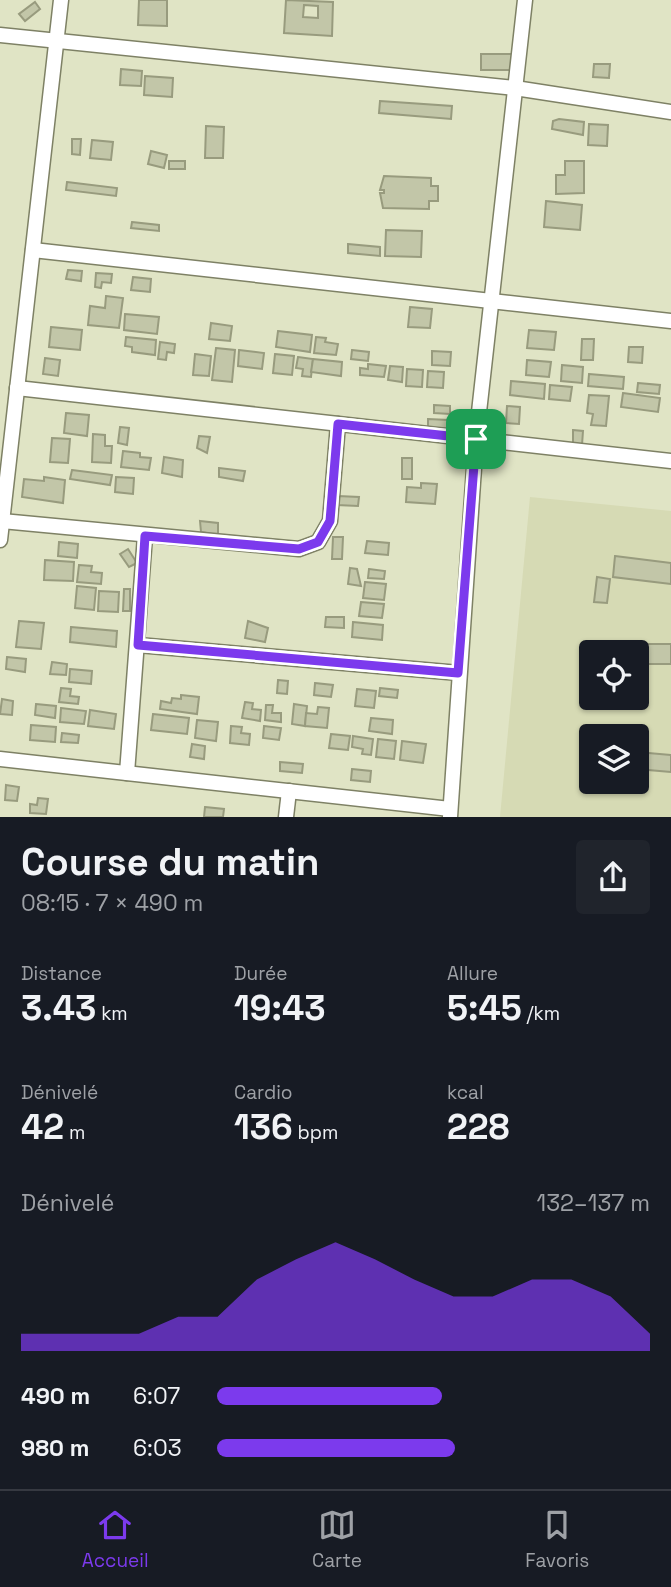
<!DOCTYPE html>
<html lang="fr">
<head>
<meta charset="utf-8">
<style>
	body { margin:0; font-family:"Space Grotesk",sans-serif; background:#20242c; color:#f1f3f6; height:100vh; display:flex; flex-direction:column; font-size:26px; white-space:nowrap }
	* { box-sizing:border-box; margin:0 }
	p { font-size:23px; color:#9ea1a6 }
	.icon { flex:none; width:38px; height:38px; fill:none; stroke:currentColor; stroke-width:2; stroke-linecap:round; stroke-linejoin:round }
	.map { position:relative; height:817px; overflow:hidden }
	.sheet { display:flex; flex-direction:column; background:#171b24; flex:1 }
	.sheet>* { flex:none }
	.controls { position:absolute; left:579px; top:640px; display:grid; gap:14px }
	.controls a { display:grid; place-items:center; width:70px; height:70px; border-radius:7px; background:#171b24; box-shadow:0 2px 5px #0004; font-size:35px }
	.pin { position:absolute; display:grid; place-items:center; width:60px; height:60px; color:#fff; margin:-30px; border-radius:14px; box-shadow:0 4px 10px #0006 }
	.round { display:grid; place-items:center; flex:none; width:74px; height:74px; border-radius:7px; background:#20242c }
	.head { display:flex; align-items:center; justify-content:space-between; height:119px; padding:0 21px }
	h1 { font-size:38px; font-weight:700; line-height:52px }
	.stats { display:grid; grid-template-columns:repeat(3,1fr); gap:10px; height:119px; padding:7px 21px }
	.stats div { display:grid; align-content:center }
	.stats b { font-size:35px; font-weight:700 }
	.stats small { font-size:19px; font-weight:400 }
	.stats p { font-size:19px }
	.chart { height:196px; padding:14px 21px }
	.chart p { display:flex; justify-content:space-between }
	.chart svg { width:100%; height:126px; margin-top:7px; fill:#7c3aed; opacity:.7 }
	ul { padding:0 21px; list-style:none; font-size:23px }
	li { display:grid; grid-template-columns:112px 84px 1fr; align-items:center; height:52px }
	li i { height:18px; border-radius:9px; background:#7c3aed }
	.tabs { display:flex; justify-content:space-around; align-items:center; height:98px; border-top:2px solid #363941; background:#171b24; font-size:19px; color:#9ea1a6 }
	.tabs a { display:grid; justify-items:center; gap:4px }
	.tabs .active { color:#7c3aed }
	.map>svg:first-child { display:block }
	.built { fill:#d6dab4; fill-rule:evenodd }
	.building { fill:#c2c6a8; stroke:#989b7e; stroke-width:2; fill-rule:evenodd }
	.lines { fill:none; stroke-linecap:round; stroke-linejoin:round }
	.street-casing { stroke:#7e8165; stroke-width:17 }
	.street { stroke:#fff; stroke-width:14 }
	.route-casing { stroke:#fff; stroke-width:14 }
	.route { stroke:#7c3aed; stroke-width:9 }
</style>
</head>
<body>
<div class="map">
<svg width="671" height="817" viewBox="0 0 671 817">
	<rect width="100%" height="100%" fill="#e0e4c5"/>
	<!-- built -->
	<path class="built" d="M530,497L671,511V817H500ZM592,653H637V698H592ZM592,737H637V782H592Z"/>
	<!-- building -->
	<g class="building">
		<path d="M139,0H167V26L138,25Z"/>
		<path d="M286,0L333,2L332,36L284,33ZM304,5L318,6V18L303,17Z"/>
		<path d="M35,2L40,9L25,21L19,14Z"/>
		<path d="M481,54H512L511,70H481Z"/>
		<path d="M594,64H610L609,78L593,77Z"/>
		<path d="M121,69L142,71L141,86L120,85Z"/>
		<path d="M145,76L173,78L172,97L144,95Z"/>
		<path d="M380,101L452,106L451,119L379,113Z"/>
		<path d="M559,119L584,122L583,135L552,129L553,121Z"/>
		<path d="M589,124L608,125L607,146L588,145Z"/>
		<path d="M206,126L224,127L223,158H205Z"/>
		<path d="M72,139H81L80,155L72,154Z"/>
		<path d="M92,140L113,142L111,160L90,158Z"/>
		<path d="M151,151L167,155L164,168L148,164Z"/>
		<rect x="169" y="161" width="16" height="8"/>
		<path d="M565,161H584V193L556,194V175H565Z"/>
		<path d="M384,176L431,178V186H438V201H429V209L383,208L380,193H384V190H380Z"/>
		<path d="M67,182L117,188L116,196L66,190Z"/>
		<path d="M546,201L582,205L580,230L544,227Z"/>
		<path d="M132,222L159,225V231L131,228Z"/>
		<path d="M386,230L422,231L421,257L385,256Z"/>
		<path d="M348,244L380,247V256L348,253Z"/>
		<path d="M68,270L82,271L81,281L66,279Z"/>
		<path d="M96,273L112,274L111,283L102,282L101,288L95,287Z"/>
		<path d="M133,277L151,279L150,292L131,290Z"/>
		<path d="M106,296L123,298L119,328L88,325L90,306L105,308Z"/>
		<path d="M410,307L432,309L430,328L408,327Z"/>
		<path d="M125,314L159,317L157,334L124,330Z"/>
		<path d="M211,323L232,326L230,341L209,339Z"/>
		<path d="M51,327L82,330L80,350L49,347Z"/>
		<path d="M529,330L556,332L554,350L527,348Z"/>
		<path d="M278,331L312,335L310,352L276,347Z"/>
		<path d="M126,337L156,340L155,355L132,352V347L125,346Z"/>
		<path d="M316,337L326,338L325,342L338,344L336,355L314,353Z"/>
		<path d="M582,339H594L593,360H581Z"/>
		<path d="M160,342L175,344L174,353L167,352L166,360L158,359Z"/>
		<path d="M629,347H643L642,363L628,362Z"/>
		<path d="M216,348L235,350L232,382L212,380Z"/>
		<path d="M239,350L264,353L262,369L238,366Z"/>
		<path d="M352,350L369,352L368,361L351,359Z"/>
		<path d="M432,351L451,352L450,366L432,365Z"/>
		<path d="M195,354L211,356L209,376L193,375Z"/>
		<path d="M275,354L294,356L292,375L273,373Z"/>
		<path d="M298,357L313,359L311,377L302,376L303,369L296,368Z"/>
		<path d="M45,358L60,360L58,376L43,374Z"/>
		<path d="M313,359L342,362L341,376L311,372Z"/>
		<path d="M527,360L551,362L549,377L526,375Z"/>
		<path d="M368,364L386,366L384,377L360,375V368L368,369Z"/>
		<path d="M562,365L583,367L582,383L561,381Z"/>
		<path d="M390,366L403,367L402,382L388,380Z"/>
		<path d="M407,369L423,370L422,387L406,386Z"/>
		<path d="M428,371L444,372L443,388L427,387Z"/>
		<path d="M589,374L624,377L623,389L588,386Z"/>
		<path d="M511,381L545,384L544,399L510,395Z"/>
		<path d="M638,383L660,385L659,394L637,392Z"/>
		<path d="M550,385L572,387L570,401L549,399Z"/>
		<path d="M623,393L660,398L658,412L621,407Z"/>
		<path d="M589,395L609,396L606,426L591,425L593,414L587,413Z"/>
		<path d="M434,405L450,406V414L434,413Z"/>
		<path d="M507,406L520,407L519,424L506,423Z"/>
		<path d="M66,413L89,415L87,436L64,433Z"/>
		<path d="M428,419L448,420L447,429L428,427Z"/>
		<path d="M120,427L129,428L127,445L118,443Z"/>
		<path d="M573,430L583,431L582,445H573Z"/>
		<path d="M93,434L105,435V446H112L111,463L92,462Z"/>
		<path d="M199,436L210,437L207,453L197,448Z"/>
		<path d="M52,438L70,439L68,463L50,462Z"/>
		<path d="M123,451L140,453V457L151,458L149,470L121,467Z"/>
		<path d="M164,457L183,460L182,477L162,473Z"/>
		<rect x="402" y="458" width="10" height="21"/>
		<path d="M219,468L245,471L243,481L219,477Z"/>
		<path d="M72,470L112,475L110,485L70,479Z"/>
		<path d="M44,477L65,480L63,503L22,497L24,479L44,481Z"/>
		<path d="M116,477L134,478L133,494L115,492Z"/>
		<path d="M421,483L437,484L435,504L406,502L407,487L421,488Z"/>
		<path d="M338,496L359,497L358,506L337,505Z"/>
		<path d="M200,521L218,523V535L201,532Z"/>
		<path d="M333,537H343L342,559H332Z"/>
		<path d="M367,541L389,543L388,555L365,553Z"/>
		<path d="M59,542L78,544L77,558L58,556Z"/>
		<path d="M128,549L137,563L129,567L120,554Z"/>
		<path d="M615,556L671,563V584L613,577Z"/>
		<path d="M45,560L74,562L73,581L44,580Z"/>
		<path d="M79,565L92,566L91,572L102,573L101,584L77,582Z"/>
		<path d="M350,568L357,569L361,586L348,584Z"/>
		<path d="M369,569L385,571L384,579L368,578Z"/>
		<path d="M597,577L610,579L607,603L594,602Z"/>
		<path d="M365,582L386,584L384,600L363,598Z"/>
		<path d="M77,586L96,588L94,610L75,608Z"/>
		<path d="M124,589H130V611H123Z"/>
		<path d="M99,591L119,592L118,612L98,611Z"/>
		<path d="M361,602L384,604L382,618L359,616Z"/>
		<path d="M326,617H344V628L325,627Z"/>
		<path d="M19,621L44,623L41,649L16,647Z"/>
		<path d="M248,621L268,628L265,642L245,638Z"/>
		<path d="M353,622L383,625L382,640L352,637Z"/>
		<path d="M71,627L117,631L116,647L70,642Z"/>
		<path d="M630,644H671V664H637V653H630Z"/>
		<path d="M7,657L26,659L25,672L6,669Z"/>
		<path d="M52,662L67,664L66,675L50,674Z"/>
		<path d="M70,669L92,671L91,684L69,682Z"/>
		<path d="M278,680L288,681L287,694L277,693Z"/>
		<path d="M315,683L333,685L331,697L314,695Z"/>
		<path d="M61,688L71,689L70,696L79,697L78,704L59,702Z"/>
		<path d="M380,688L398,690L397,698L379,696Z"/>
		<path d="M357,689L376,691L374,708L355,706Z"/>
		<path d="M181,695L199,697L197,714L160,709L161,701L171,703L172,698L181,699Z"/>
		<path d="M2,699L13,701L12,715L0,714Z"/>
		<path d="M245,702L253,703L252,709L261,710L260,721L242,718Z"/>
		<path d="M36,704L56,706L55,718L35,715Z"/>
		<path d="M294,704L307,706L305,726L292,724Z"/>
		<path d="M266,705H273L272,713H281V722L265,720Z"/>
		<path d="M318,707L329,708L327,728L305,726L306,713L317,714Z"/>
		<path d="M61,708L86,711L84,724L60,722Z"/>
		<path d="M90,710L116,714L114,729L88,726Z"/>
		<path d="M153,714L189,718L187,734L151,730Z"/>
		<path d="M371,718L393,720L392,734L369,731Z"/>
		<path d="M197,720L218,722L216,741L195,738Z"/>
		<path d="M31,725L56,727L55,742L30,740Z"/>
		<path d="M231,726L242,727L241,733L250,734L249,745L230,743Z"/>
		<path d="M264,726L281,728L279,740L263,738Z"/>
		<path d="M62,733L79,735L78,743L61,742Z"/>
		<path d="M331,734L350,736L348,750L329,748Z"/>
		<path d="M353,736L373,739L371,755L362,754L363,749L352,747Z"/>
		<path d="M378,739L396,741L394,759L376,757Z"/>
		<path d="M402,741L426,744L423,763L400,760Z"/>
		<path d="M192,744L205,746L204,759L190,757Z"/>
		<path d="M637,752L671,755V772L637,769Z"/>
		<path d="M280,762L303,764L302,773L280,771Z"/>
		<path d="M352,769L371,771L370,782L351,780Z"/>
		<path d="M6,785L19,787L17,801L5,800Z"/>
		<path d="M38,798L48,799L46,814L30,813V804L37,805Z"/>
		<path d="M205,807L224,809L223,817H204Z"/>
	</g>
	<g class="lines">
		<!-- street casing -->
		<g class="street-casing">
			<g id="street">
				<path d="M0,35L515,88L671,112"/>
				<path d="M33,250L671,321"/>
				<path d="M17,388L671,461"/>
				<path d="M2,521L299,549L318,542L330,521L338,424"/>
				<path d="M0,540L61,0"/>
				<path d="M138,645L459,673"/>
				<path d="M0,759L450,809"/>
				<path d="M127,773L145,536"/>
				<path d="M286,817L289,791"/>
				<path d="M450,817L476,439L525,0"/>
			</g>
		</g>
		<!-- street -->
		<use href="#street" class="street"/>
	</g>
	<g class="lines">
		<!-- route casing -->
		<g class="route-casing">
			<path id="route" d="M338,424L476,439L458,673L138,645L145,536L299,549L318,542L330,521Z"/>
		</g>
		<!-- route -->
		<use href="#route" class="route"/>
	</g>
</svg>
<div class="controls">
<a><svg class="icon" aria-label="locate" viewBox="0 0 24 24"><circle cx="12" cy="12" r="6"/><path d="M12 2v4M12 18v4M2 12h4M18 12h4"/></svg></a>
<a><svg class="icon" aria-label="layers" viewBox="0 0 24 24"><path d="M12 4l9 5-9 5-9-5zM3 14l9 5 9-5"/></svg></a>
</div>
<div class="pin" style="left:476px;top:439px;background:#1e9e55"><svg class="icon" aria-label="arrive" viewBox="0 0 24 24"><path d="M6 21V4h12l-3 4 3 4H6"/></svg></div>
</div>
<section class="sheet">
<div class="head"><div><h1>Course du matin</h1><p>08:15 · 7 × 490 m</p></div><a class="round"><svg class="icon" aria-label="share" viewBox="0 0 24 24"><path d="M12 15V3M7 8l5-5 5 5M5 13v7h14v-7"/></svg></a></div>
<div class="stats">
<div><p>Distance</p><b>3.43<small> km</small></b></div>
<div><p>Durée</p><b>19:43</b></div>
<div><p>Allure</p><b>5:45<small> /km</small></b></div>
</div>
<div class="stats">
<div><p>Dénivelé</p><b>42<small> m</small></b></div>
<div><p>Cardio</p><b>136<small> bpm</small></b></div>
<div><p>kcal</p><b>228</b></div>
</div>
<div class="chart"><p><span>Dénivelé</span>132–137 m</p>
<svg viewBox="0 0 160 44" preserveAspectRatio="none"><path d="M0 44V38L10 38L20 38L30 38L40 32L50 32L60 19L70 12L80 6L90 12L100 19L110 25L120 25L130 19L140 19L150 25L160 38V44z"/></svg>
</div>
<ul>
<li><b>490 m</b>6:07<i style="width:52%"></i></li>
<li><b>980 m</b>6:03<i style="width:55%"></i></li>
</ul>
</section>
<nav class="tabs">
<a class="active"><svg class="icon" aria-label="home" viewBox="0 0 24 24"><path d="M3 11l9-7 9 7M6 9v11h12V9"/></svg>Accueil</a>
<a><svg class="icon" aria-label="map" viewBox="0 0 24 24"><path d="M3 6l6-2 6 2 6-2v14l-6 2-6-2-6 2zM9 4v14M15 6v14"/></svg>Carte</a>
<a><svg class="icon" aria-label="saved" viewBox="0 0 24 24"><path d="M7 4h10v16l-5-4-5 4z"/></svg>Favoris</a>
</nav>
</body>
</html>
